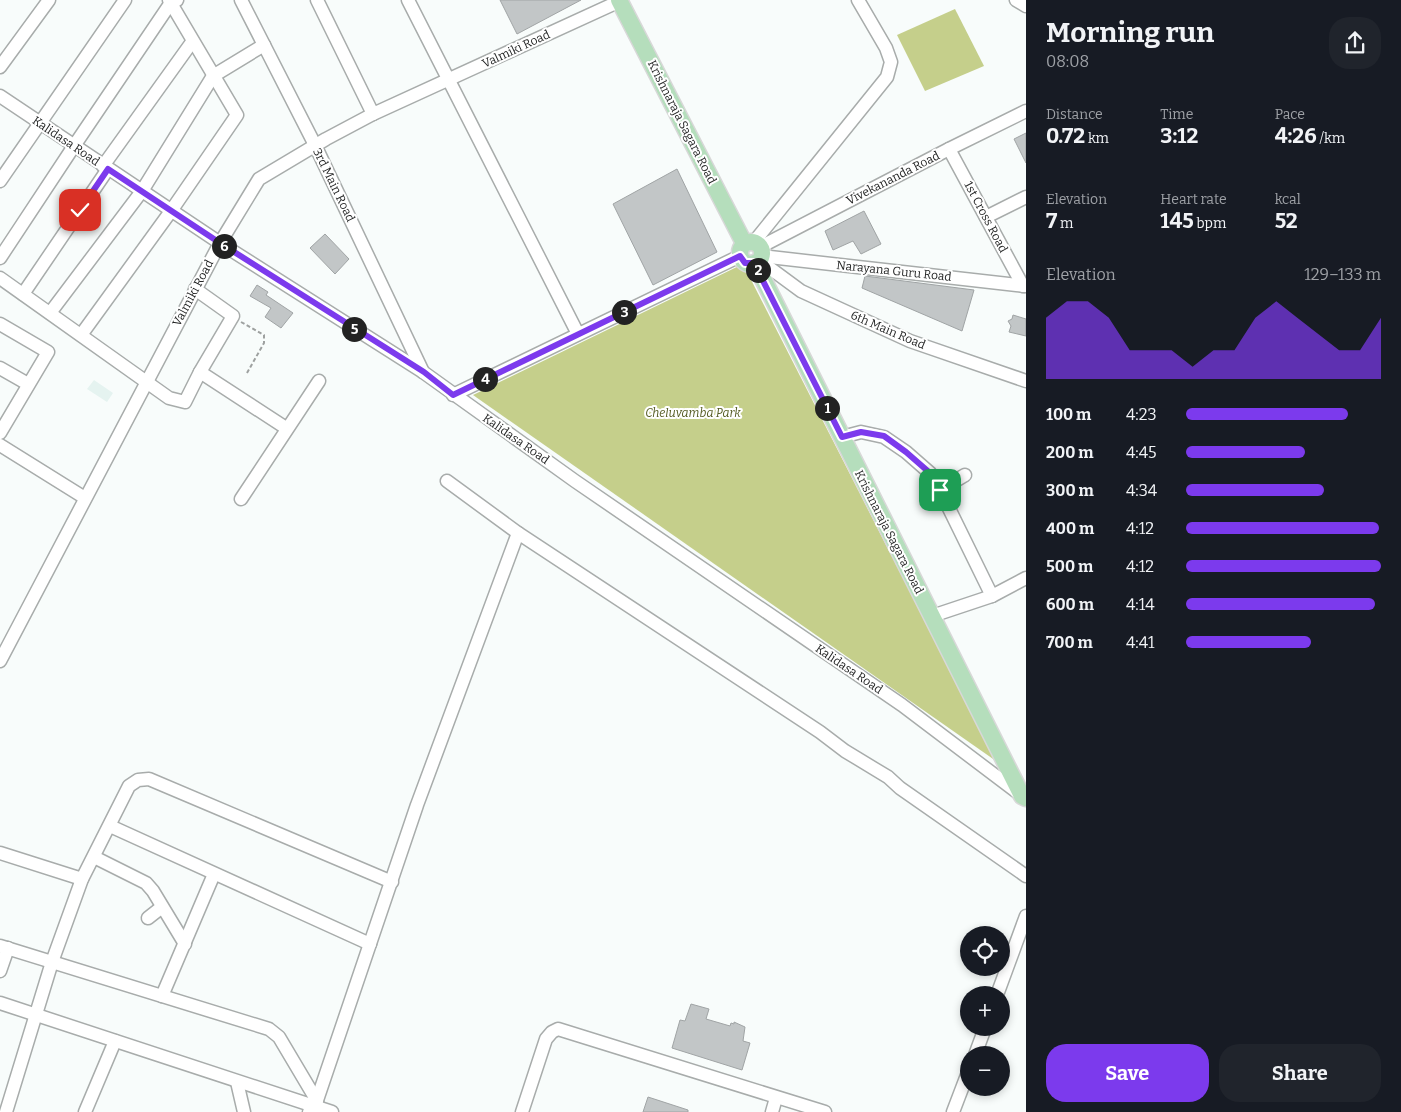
<!DOCTYPE html>
<html lang="en">
<head>
<meta charset="utf-8">
<style>
	body { margin:0; font-family:Bitter,serif; background:#20242c; color:#f1f3f6; height:100vh; display:flex; flex-direction:column; font-size:19px; white-space:nowrap }
	* { box-sizing:border-box; margin:0 }
	p { font-size:16px; color:#9ea1a6 }
	.icon { flex:none; width:28px; height:28px; fill:none; stroke:currentColor; stroke-width:2; stroke-linecap:round; stroke-linejoin:round }
	.map { position:relative; flex:1; overflow:hidden }
	.side { display:flex; flex-direction:column; background:#171b24; width:375px }
	.side>* { flex:none }
	.tools { position:absolute; left:960px; top:926px; display:grid; gap:10px }
	.tools a { display:grid; place-items:center; width:50px; height:50px; border-radius:50%; background:#171b24; box-shadow:0 2px 8px #0003; font-size:25px }
	.pin { position:absolute; display:grid; place-items:center; width:42px; height:42px; color:#fff; margin:-21px; border-radius:10px; box-shadow:0 2px 8px #0006 }
	.km { position:absolute; width:25px; height:25px; margin:-12px; border-radius:50%; background:#222; color:#fff; font-size:14px; line-height:25px; text-align:center }
	.round { display:grid; place-items:center; flex:none; width:52px; height:52px; border-radius:20px; background:#20242c }
	.summary { display:flex; align-items:center; justify-content:space-between; height:85px; padding:0 20px }
	h1 { font-size:28px; font-weight:700; line-height:38px }
	.metrics { display:grid; grid-template-columns:repeat(3,1fr); gap:8px; height:85px; padding:5px 20px }
	.metrics div { display:grid; align-content:center }
	.metrics b { font-size:21px; font-weight:700 }
	.metrics small { font-size:14px; font-weight:400 }
	.metrics p { font-size:14px }
	.chart { height:140px; padding:10px 20px }
	.chart p { display:flex; justify-content:space-between }
	.chart svg { width:100%; height:90px; margin-top:5px; fill:#7c3aed; opacity:.7 }
	.primary-button { display:flex; gap:10px; margin-top:auto; padding:10px 20px }
	.primary-button a { flex:1; height:58px; border-radius:20px; background:#7c3aed; color:#fff; font-size:20px; font-weight:700; line-height:58px; text-align:center }
	.primary-button a+a { background:#20242c; color:#f1f3f6 }
	ul { padding:0 20px; list-style:none; font-size:16px }
	li { display:grid; grid-template-columns:80px 60px 1fr; align-items:center; height:38px }
	li i { height:12px; border-radius:6px; background:#7c3aed }
	main { display:flex; flex:1; min-height:0 }
	.map>svg:first-child { display:block }
	.built { fill:#e5f3f0 }
	.green { fill:#c5cf8b }
	.building { fill:#c2c6c7; stroke:#a0a4a5 }
	.lines { fill:none; stroke-linecap:round; stroke-linejoin:round }
	.minor-casing { stroke:#a8acab; stroke-width:15 }
	.major-casing { stroke:#d8d8d8; stroke-width:19 }
	.path { stroke:#9ea1a0; stroke-width:2; stroke-dasharray:4 2.5; stroke-linecap:butt }
	.minor { stroke:#fff; stroke-width:12 }
	.major { stroke:#b5debc; stroke-width:16 }
	.route-casing { stroke:#fff; stroke-width:10 }
	.route { stroke:#7c3aed; stroke-width:6 }
	.labels { text-anchor:middle; stroke-width:4; stroke-linejoin:round; paint-order:stroke }
	.street-label { font-size:12px; fill:#242525; stroke:#fff }
	.park-label { font-size:12px; font-style:italic; fill:#555c23; stroke:#fff }
</style>
</head>
<body>
<main>
<div class="map">
<svg width="1026" height="1112" viewBox="0 0 1026 1112">
	<rect width="100%" height="100%" fill="#f8fcfb"/>
	<!-- built -->
	<path class="built" d="M94,380L113,393L107,402L87,389Z"/>
	<!-- green -->
	<g class="green">
		<path d="M955,9L984,66L925,91L897,35Z"/>
		<path d="M743,264L996,761L473,395Z"/>
	</g>
	<!-- building -->
	<g class="building">
		<path d="M500,0H581L517,34Z"/>
		<path d="M1026,133V163L1014,139Z"/>
		<path d="M677,169L717,252L653,285L613,204Z"/>
		<path d="M864,211L881,244L861,254L853,241L833,250L825,231Z"/>
		<path d="M325,234L349,259L335,274L310,248Z"/>
		<path d="M865,276L974,290L962,331L862,288Z"/>
		<path d="M257,285L268,292L266,295L293,313L281,328L265,317L271,308L250,296Z"/>
		<path d="M1013,315L1026,319V336L1009,332L1011,326L1008,321L1012,319Z"/>
		<path d="M691,1004L709,1009L706,1019L730,1026L731,1023L734,1024V1022L745,1027L743,1041L750,1043L742,1070L672,1048L680,1020L685,1021Z"/>
		<path d="M648,1097L688,1110V1112H643Z"/>
	</g>
	<g class="lines">
		<!-- minor casing -->
		<g class="minor-casing">
			<g id="minor">
				<path d="M241,0L315,145L423,372"/>
				<path d="M317,0L373,114"/>
				<path d="M408,0L578,334"/>
				<path d="M1016,0L1026,6"/>
				<path d="M0,67L49,0"/>
				<path d="M0,96L220,243L423,372L575,481L902,705L1021,795"/>
				<path d="M949,149L1023,286"/>
				<path d="M103,166L192,42"/>
				<path d="M0,181L125,0"/>
				<path d="M986,217L1026,197"/>
				<path d="M754,242L887,77L891,62L886,48L858,0"/>
				<path d="M760,247L949,149L1026,111"/>
				<path d="M761,256L1026,286"/>
				<path d="M0,258L74,146L170,4L177,0"/>
				<path d="M759,260L801,291L910,341L1026,381"/>
				<path d="M0,278L169,398L185,402L200,372L286,428"/>
				<path d="M195,289L233,316L200,372"/>
				<path d="M23,294L108,169"/>
				<path d="M50,313L142,191L213,76L264,45"/>
				<path d="M0,324L48,352L0,433"/>
				<path d="M81,335L171,211L237,115L169,0"/>
				<path d="M0,368L28,384"/>
				<path d="M453,395L740,256"/>
				<path d="M842,437L861,432L884,437L906,452L930,473L940,490L992,596L1026,578"/>
				<path d="M0,445L85,498"/>
				<path d="M447,481L518,533L820,732L845,751L888,777L900,788L1026,876"/>
				<path d="M940,490L965,475"/>
				<path d="M241,499L319,381"/>
				<path d="M932,616L992,596"/>
				<path d="M0,661L220,243L259,179L326,139L373,114L620,1"/>
				<path d="M110,826L370,944"/>
				<path d="M0,853L82,879"/>
				<path d="M94,857L146,883L153,891L185,944"/>
				<path d="M148,918L162,907"/>
				<path d="M0,946L269,1029L279,1037L317,1101"/>
				<path d="M0,971L8,948"/>
				<path d="M997,995L1026,916"/>
				<path d="M162,996L214,874"/>
				<path d="M0,1003L332,1112"/>
				<path d="M975,1055L985,1028"/>
				<path d="M237,1082L244,1112"/>
				<path d="M6,1112L52,962L82,879L129,786L138,780L149,779L392,882"/>
				<path d="M85,1112L115,1041"/>
				<path d="M309,1112L315,1106L417,805L518,533"/>
				<path d="M522,1112L546,1039L552,1032L558,1029L825,1112"/>
				<path d="M772,1112L776,1098"/>
				<path d="M953,1112L969,1070"/>
			</g>
		</g>
		<!-- major casing -->
		<g class="major-casing">
			<g id="major">
				<path d="M619,0L744,243"/>
				<circle cx="751" cy="253" r="11"/>
				<path d="M755,263L1022,796L1026,798"/>
			</g>
		</g>
		<!-- path -->
		<path class="path" d="M241,322L264,335V343L247,373"/>
		<!-- minor -->
		<use href="#minor" class="minor"/>
		<!-- major -->
		<use href="#major" class="major"/>
	</g>
	<g class="lines">
		<!-- route casing -->
		<g class="route-casing">
			<path id="route" d="M80,210L108,169L220,243L424,372L453,395L740,256L745,263H754L842,437L861,432L884,436L906,452L930,473L940,490"/>
		</g>
		<!-- route -->
		<use href="#route" class="route"/>
	</g>
	<g class="labels">
		<!-- street labels -->
		<g class="street-label">
			<text transform="translate(516 49) rotate(-25)" y="4">Valmiki Road</text>
			<text transform="translate(682 122) rotate(63)" y="4">Krishnaraja Sagara Road</text>
			<text transform="translate(66 141) rotate(34)" y="4">Kalidasa Road</text>
			<text transform="translate(893 178) rotate(-27)" y="4">Vivekananda Road</text>
			<text transform="translate(334 185) rotate(64)" y="4">3rd Main Road</text>
			<text transform="translate(986 217) rotate(62)" y="4">1st Cross Road</text>
			<text transform="translate(894 271) rotate(6)" y="4">Narayana Guru Road</text>
			<text transform="translate(193 293) rotate(-62)" y="4">Valmiki Road</text>
			<text transform="translate(888 330) rotate(23)" y="4">6th Main Road</text>
			<text transform="translate(516 439) rotate(35)" y="4">Kalidasa Road</text>
			<text transform="translate(889 532) rotate(63)" y="4">Krishnaraja Sagara Road</text>
			<text transform="translate(849 669) rotate(34)" y="4">Kalidasa Road</text>
		</g>
		<!-- park labels -->
		<g class="park-label">
			<text x="693" y="417">Cheluvamba Park</text>
		</g>
	</g>
</svg>
<div class="tools">
<a><svg class="icon" aria-label="locate" viewBox="0 0 24 24"><circle cx="12" cy="12" r="6"/><path d="M12 2v4M12 18v4M2 12h4M18 12h4"/></svg></a>
<a>+</a>
<a>−</a>
</div>
<div class="pin" style="left:940px;top:490px;background:#1e9e55"><svg class="icon" aria-label="arrive" viewBox="0 0 24 24"><path d="M6 21V4h12l-3 4 3 4H6"/></svg></div>
<div class="pin" style="left:80px;top:210px;background:#d93025"><svg class="icon" aria-label="check" viewBox="0 0 24 24"><path d="M5 12l5 5 9-10"/></svg></div>
<b class="km" style="left:827px;top:408px">1</b>
<b class="km" style="left:758px;top:270px">2</b>
<b class="km" style="left:624px;top:312px">3</b>
<b class="km" style="left:485px;top:379px">4</b>
<b class="km" style="left:354px;top:329px">5</b>
<b class="km" style="left:224px;top:246px">6</b>
</div>
<section class="side">
<div class="summary"><div><h1>Morning run</h1><p>08:08</p></div><a class="round"><svg class="icon" aria-label="share" viewBox="0 0 24 24"><path d="M12 15V3M7 8l5-5 5 5M5 13v7h14v-7"/></svg></a></div>
<div class="metrics">
<div><p>Distance</p><b>0.72<small> km</small></b></div>
<div><p>Time</p><b>3:12</b></div>
<div><p>Pace</p><b>4:26<small> /km</small></b></div>
</div>
<div class="metrics">
<div><p>Elevation</p><b>7<small> m</small></b></div>
<div><p>Heart rate</p><b>145<small> bpm</small></b></div>
<div><p>kcal</p><b>52</b></div>
</div>
<div class="chart"><p><span>Elevation</span>129–133 m</p>
<svg viewBox="0 0 160 44" preserveAspectRatio="none"><path d="M0 44V14L10 6L20 6L30 14L40 30L50 30L60 30L70 38L80 30L90 30L100 14L110 6L120 14L130 22L140 30L150 30L160 14V44z"/></svg>
</div>
<ul>
<li><b>100 m</b>4:23<i style="width:83%"></i></li>
<li><b>200 m</b>4:45<i style="width:61%"></i></li>
<li><b>300 m</b>4:34<i style="width:71%"></i></li>
<li><b>400 m</b>4:12<i style="width:99%"></i></li>
<li><b>500 m</b>4:12<i style="width:100%"></i></li>
<li><b>600 m</b>4:14<i style="width:97%"></i></li>
<li><b>700 m</b>4:41<i style="width:64%"></i></li>
</ul>
<div class="primary-button"><a>Save</a><a>Share</a></div>
</section>
</main>
</body>
</html>
